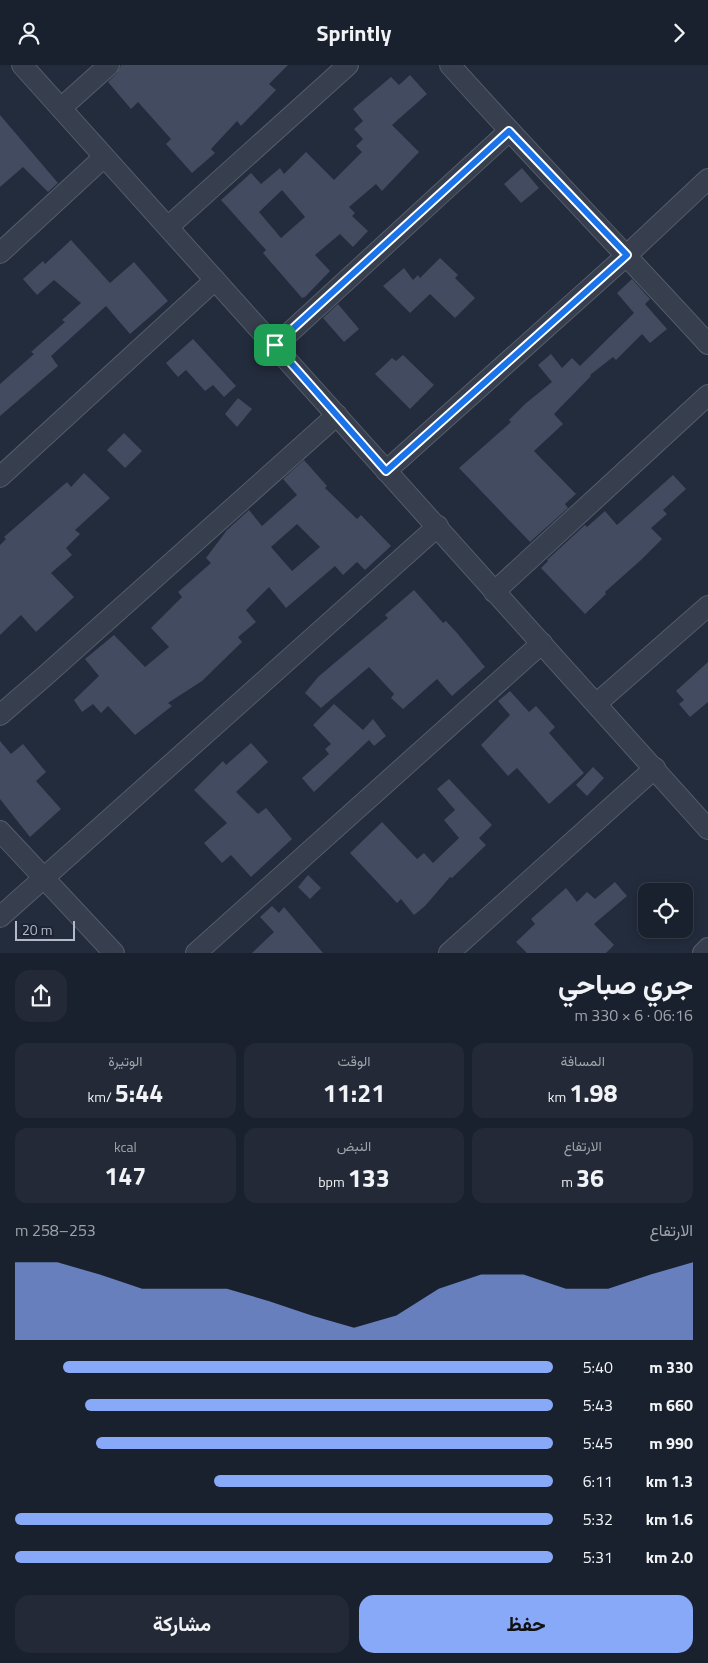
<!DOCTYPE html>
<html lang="ar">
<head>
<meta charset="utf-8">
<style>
	body { margin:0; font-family:"Titillium Web",Vazirmatn,sans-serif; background:#232936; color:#f1f3f6; direction:rtl; height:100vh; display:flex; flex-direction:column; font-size:19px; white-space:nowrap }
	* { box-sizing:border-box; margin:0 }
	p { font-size:16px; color:#9fa3aa }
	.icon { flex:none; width:28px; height:28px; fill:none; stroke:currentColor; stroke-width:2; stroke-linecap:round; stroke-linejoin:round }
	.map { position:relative; height:888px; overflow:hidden; direction:ltr }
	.side { display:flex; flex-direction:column; background:#1a212e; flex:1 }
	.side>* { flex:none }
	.fabs { position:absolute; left:638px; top:818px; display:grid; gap:10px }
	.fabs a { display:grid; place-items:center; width:55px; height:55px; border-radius:10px; background:#1a212e; box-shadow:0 2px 12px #0003,0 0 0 1px #383e4a; font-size:25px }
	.scale { position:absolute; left:15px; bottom:12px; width:60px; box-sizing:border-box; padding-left:5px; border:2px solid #b3b9c8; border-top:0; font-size:14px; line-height:18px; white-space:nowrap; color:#b3b9c8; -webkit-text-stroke:4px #1c2332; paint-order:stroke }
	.pin { position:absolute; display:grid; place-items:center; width:42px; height:42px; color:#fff; margin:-21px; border-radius:10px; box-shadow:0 2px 8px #0006 }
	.round { display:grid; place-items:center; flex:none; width:52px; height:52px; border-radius:15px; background:#232936 }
	.head { display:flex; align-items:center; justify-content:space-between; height:85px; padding:0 15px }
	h1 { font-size:28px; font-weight:700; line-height:38px }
	.figures { display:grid; grid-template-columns:repeat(3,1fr); gap:8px; height:85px; padding:5px 15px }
	.figures div { display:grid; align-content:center; border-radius:12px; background:#232936; text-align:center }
	.figures b { font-size:25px; font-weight:700 }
	.figures small { font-size:14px; font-weight:400 }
	.figures p { font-size:14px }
	.chart { height:140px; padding:10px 15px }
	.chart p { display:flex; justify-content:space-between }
	.chart svg { width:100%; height:90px; margin-top:5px; fill:#88a8f8; opacity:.7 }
	.action { display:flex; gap:10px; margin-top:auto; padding:10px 15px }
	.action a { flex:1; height:58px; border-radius:15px; background:#88a8f8; color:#111; font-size:20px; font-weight:700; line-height:58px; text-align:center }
	.action a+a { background:#232936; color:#f1f3f6 }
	ul { padding:0 15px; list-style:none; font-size:16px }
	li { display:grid; grid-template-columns:80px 60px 1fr; align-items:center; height:38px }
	li i { height:12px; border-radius:6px; background:#88a8f8 }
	header { display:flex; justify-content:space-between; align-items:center; height:65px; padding:0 15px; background:#1a212e; font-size:22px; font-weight:700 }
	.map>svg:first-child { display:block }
	.building { fill:#424b5f; fill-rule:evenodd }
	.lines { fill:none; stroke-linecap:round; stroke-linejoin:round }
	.minor-casing { stroke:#555c6b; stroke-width:22 }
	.minor { stroke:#373e4d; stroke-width:20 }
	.route-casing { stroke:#fff; stroke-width:10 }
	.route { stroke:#1a73e8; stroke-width:6 }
</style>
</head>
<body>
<header><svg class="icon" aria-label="forward" viewBox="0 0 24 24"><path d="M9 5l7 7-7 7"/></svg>Sprintly<svg class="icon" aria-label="person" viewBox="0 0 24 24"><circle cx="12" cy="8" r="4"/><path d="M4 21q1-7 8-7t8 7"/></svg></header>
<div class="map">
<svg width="708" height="888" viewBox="0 0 708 888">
	<rect width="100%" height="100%" fill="#232c3d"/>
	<!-- building -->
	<g class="building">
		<path d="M121,0H288L269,19L276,25L241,61L237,56L211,84L215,88L192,108L166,79L171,74L138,37L131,44L108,17L117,8Z"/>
		<path d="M410,10L427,29L392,60L419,87L382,126L376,119L349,142L355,148L352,151L368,166L353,182L340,169L315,190L330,206L305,232L302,233L263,188L266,185L221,135L251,108L261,119L280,103L284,109L306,87L334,115L362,87L356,81L363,74L354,64L363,56L353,44L391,12L399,20ZM282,125L305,152L281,173L259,147Z"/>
		<path d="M0,50L58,118L48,127L23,102L0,122Z"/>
		<path d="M522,103L539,123L521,138L504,119Z"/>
		<path d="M71,175L110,218L134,197L168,236L130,269L106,241L51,291L58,301L0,351V319L34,289L31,287L65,257L62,255L81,238L54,215L37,230L23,214L43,196L45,199Z"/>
		<path d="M440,193L458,210L455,213L475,233L455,253L430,229L410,248L383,221L404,203L413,215L418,210L420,213Z"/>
		<path d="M632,214L650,234L645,239L667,264L650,278L642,269L616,295L613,292L590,310L591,311L554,349L563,359L534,386L576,429L565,439L568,443L530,477L459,403L511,357L509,355L525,339L552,317L538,300L551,289L562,303L572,293L580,301L634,248L617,228Z"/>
		<path d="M338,239L359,264L344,277L323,253Z"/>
		<path d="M193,274L236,321L224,332L213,320L205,326L186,305L178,312L166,298Z"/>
		<path d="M403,290L434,320L410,344L375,309L392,293L396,296Z"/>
		<path d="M238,333L252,344L237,362L225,349Z"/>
		<path d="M124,368L142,386L125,403L107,385Z"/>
		<path d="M304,395L327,421L325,423L357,454L361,450L391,481L365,505L357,497L343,510L335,501L286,543L269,522L246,545L256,557L238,572L242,577L202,616L168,638L172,641L135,670L108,641L101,648L93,639L82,647L74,635L99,611L85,594L114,570L145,602L169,582L151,563L182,532L178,527L211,498L206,493L227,465L249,445L262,461L297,430L283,414ZM297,459L320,482L292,506L271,482Z"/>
		<path d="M84,408L110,433L75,465L80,469L66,483L72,490L51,508L74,532L36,567L21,550L0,570V480L6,474L4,472L67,417L71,422Z"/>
		<path d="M673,410L686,424L663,445L667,449L651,463L662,474L641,495L605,527L606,529L585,549L541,503L548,496L547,495L585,460L587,462L605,446L617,460Z"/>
		<path d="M414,525L443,558L446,556L457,568L485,602L452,631L437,614L403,644L391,633L394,629L369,602L321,643L305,628L318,612L388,553L385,550Z"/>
		<path d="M708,597V637L690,652L679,639L684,635L676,626Z"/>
		<path d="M510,626L529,647L536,641L555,662L549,668L584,708L549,739L517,703L508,711L481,680L510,650L498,636Z"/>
		<path d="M334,639L363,665L373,654L386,671L374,681L369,675L314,727L302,713L329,689L325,684L331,679L313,660Z"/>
		<path d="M0,676L11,689L23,679L46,707L36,716L61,744L30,772L0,734Z"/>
		<path d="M251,678L268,697L236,727L258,749L266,743L292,774L251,812L231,790L222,798L204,778L227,758L194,725L223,696L226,700Z"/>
		<path d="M593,702L604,713L587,731L576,720Z"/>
		<path d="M449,714L492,760L479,773L486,780L452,813L450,812L425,841L414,850L401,834L397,838L350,788L382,757L417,794L424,788L433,798L459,773L444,755L455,745L437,724Z"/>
		<path d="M308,810L321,823L310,834L298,822Z"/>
		<path d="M615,817L627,831L594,859L614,880L606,888H527L516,877L535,859L531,854L566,823L577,837L587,827L595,834Z"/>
		<path d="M272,841L279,848L284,842L323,888H252L274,867L260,852Z"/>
	</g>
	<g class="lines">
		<!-- minor casing -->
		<g class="minor-casing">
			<g id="minor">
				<path d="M22,0L708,764"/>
				<path d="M450,0C534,94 623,186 708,279"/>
				<path d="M61,43L109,0"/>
				<path d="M168,162L348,0"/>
				<path d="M0,188L104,92"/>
				<path d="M275,281L509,66"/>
				<path d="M386,406L627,190L708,114"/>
				<path d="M0,412L215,215"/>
				<path d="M494,527L708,330"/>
				<path d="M596,639L708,541"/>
				<path d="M0,650L45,611L337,350"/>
				<path d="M0,766L114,888"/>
				<path d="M0,852L438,461"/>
				<path d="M196,888L542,578"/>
				<path d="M449,888L655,703"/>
				<path d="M703,888L708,883"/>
			</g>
		</g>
		<!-- minor -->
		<use href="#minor" class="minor"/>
	</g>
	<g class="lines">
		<!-- route casing -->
		<g class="route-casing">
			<path id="route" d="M509,66L627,190L386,406L275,280Z"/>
		</g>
		<!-- route -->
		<use href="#route" class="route"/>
	</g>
</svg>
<div class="fabs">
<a><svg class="icon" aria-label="locate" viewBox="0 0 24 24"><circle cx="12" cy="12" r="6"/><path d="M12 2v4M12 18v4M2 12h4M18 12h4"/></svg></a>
</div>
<div class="scale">20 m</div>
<div class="pin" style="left:275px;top:280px;background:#1e9e55"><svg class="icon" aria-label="arrive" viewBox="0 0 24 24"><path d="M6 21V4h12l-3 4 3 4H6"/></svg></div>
</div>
<section class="side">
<div class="head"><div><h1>جري صباحي</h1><p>06:16 · 6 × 330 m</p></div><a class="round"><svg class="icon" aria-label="share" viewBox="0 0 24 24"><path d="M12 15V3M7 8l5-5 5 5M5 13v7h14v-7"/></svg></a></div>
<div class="figures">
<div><p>المسافة</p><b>1.98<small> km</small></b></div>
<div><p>الوقت</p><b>11:21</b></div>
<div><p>الوتيرة</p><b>5:44<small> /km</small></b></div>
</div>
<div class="figures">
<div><p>الارتفاع</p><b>36<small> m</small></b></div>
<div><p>النبض</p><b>133<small> bpm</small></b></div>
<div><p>kcal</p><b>147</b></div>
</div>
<div class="chart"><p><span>الارتفاع</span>253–258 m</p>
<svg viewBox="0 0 160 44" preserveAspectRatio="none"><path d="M0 44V6L10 6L20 12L30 19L40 19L50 19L60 25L70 32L80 38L90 32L100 19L110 12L120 12L130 19L140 19L150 12L160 6V44z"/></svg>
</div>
<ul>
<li><b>330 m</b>5:40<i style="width:91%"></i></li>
<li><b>660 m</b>5:43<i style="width:87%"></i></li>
<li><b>990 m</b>5:45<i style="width:85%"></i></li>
<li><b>1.3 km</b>6:11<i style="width:63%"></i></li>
<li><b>1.6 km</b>5:32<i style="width:100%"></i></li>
<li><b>2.0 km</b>5:31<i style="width:100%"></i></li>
</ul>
<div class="action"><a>حفظ</a><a>مشاركة</a></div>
</section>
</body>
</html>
